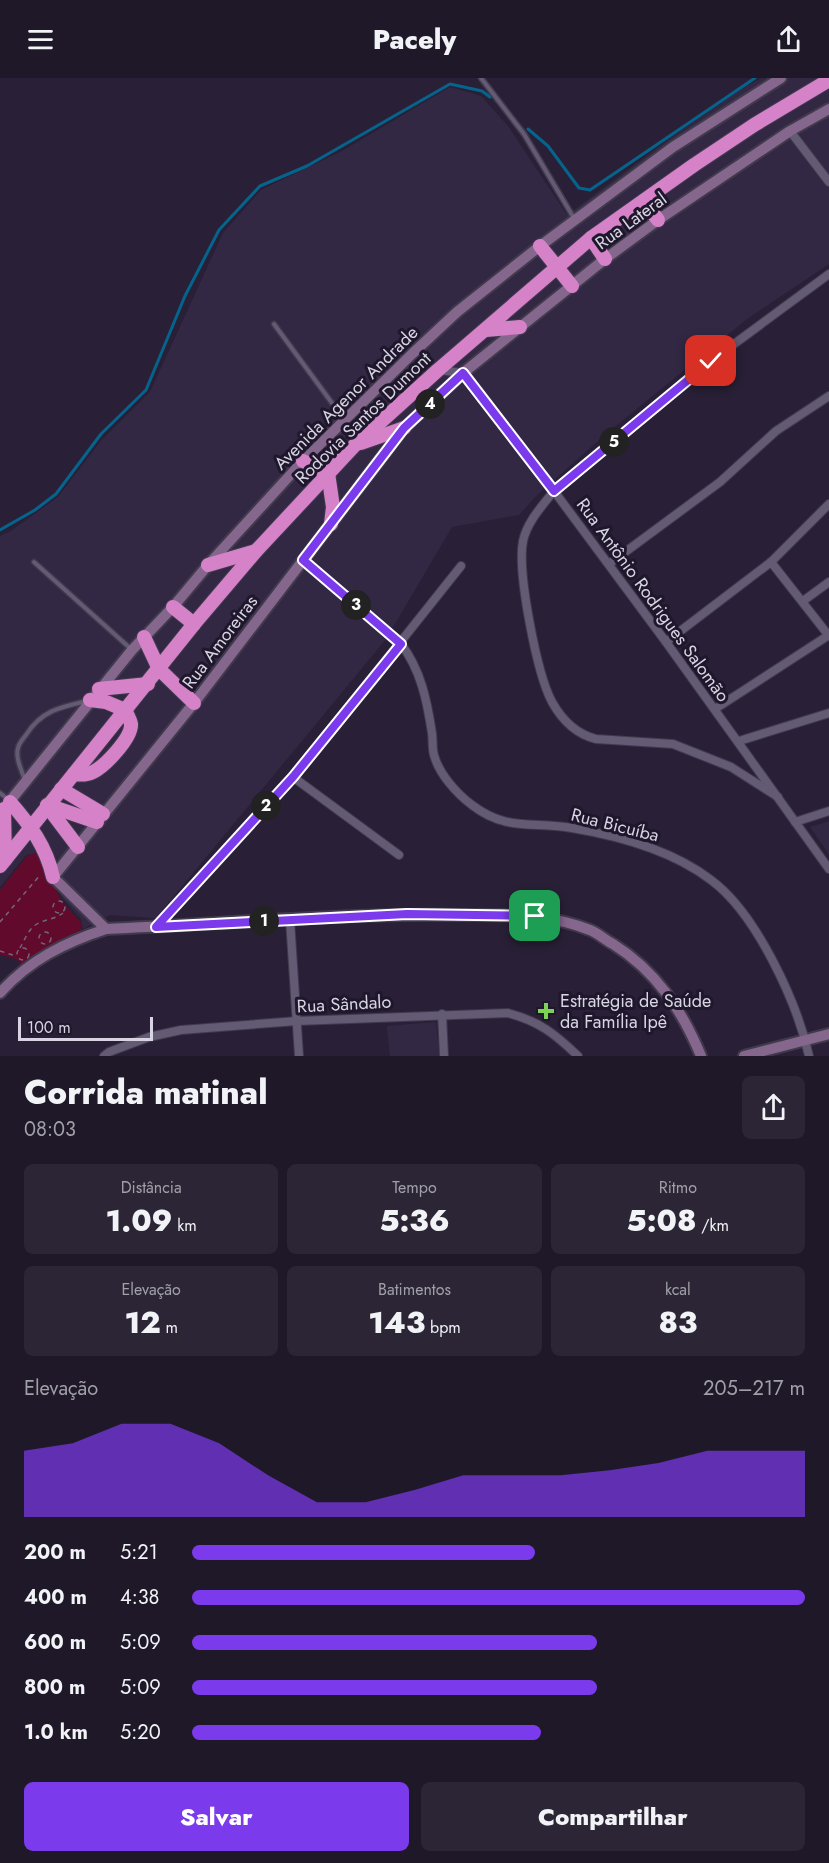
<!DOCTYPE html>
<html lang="pt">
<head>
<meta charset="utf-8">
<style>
	body { margin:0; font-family:Jost,sans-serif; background:#2c2535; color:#f1f3f6; height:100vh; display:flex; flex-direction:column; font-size:22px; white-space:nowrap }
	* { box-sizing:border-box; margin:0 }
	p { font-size:20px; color:#a1a0a8 }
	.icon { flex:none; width:33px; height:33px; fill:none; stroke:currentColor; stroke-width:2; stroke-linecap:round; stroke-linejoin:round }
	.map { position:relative; height:978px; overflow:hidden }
	.sheet { display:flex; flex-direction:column; background:#1f1829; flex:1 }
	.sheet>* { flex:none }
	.scale { position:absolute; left:18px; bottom:15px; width:135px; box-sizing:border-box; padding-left:6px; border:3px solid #d8d4e3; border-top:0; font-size:16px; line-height:21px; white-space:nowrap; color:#d8d4e3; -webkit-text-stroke:4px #1f172c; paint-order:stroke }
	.pin { position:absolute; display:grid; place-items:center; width:51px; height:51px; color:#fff; margin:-26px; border-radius:12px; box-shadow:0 3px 9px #0006 }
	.km { position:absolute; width:30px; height:30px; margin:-15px; border-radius:50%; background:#222; color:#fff; font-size:16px; line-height:30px; text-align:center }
	.round { display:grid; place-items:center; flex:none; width:63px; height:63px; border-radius:9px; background:#2c2535 }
	.summary { display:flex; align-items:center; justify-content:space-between; height:102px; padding:0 24px }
	h1 { font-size:33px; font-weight:800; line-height:45px }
	.stats { display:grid; grid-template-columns:repeat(3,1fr); gap:9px; height:102px; padding:6px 24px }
	.stats div { display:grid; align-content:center; border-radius:9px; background:#2c2535; text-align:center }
	.stats b { font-size:30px; font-weight:800 }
	.stats small { font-size:16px; font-weight:400 }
	.stats p { font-size:16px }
	.chart { height:168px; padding:12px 24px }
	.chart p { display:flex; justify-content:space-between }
	.chart svg { width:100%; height:108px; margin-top:6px; fill:#7c3aed; opacity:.7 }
	.cta { display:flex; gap:12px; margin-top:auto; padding:12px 24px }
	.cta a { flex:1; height:69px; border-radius:9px; background:#7c3aed; color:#fff; font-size:24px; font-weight:800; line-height:69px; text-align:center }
	.cta a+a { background:#2c2535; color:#f1f3f6 }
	ul { padding:0 24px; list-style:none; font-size:20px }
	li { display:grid; grid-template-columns:96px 72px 1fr; align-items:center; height:45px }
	li i { height:15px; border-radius:8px; background:#7c3aed }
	header { display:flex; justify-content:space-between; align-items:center; height:78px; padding:0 24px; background:#1f1829; font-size:27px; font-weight:800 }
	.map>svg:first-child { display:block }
	.built { fill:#322844 }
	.green { fill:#620a2b }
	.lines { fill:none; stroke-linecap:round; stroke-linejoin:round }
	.stream { stroke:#05648c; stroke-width:3 }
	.lane-casing { stroke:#413a4d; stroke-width:7 }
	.street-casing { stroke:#413a4d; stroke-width:10 }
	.secondary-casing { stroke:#413a4d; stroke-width:14 }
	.highway-casing { stroke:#413a4d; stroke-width:16 }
	.path { stroke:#70697d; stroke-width:1.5; stroke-dasharray:4.5 4.5; stroke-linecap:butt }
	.lane { stroke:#635a74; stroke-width:4 }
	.street { stroke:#635a74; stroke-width:8 }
	.secondary { stroke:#85668d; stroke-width:10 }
	.highway { stroke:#d582c8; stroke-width:14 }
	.route-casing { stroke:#fff; stroke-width:12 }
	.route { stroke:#7c3aed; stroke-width:8 }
	.poi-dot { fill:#7dd154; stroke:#1f172c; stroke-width:2 }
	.labels { text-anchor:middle; stroke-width:6; stroke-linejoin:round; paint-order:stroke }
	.street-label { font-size:18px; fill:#d8d4e3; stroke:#1f172c }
	.poi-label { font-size:18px; fill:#d8d4e3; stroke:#1f172c; text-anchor:start }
</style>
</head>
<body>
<header><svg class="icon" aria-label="menu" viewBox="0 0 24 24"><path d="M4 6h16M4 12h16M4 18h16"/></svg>Pacely<svg class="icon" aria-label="share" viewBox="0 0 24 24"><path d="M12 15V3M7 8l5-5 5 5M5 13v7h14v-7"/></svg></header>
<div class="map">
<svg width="829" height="978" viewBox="0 0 829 978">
	<rect width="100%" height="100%" fill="#292037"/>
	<!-- built -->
	<g class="built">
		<path d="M761,0H829V186L747,241L606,356L536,418L519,437L452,449L386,561L156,840L110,837L83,851L81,841L63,821L39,775L26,777L0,809V458L11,453L58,419L100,364L150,314L223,155L261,112L342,73L450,9L481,18L508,48L567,137L669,61L743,10Z"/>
		<path d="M829,743V776L810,749Z"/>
		<path d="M436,944L439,978H390L387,948Z"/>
	</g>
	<!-- green -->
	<path class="green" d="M35,775L39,776L61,822L82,846L81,852L25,890L16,881L0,877V812L27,778Z"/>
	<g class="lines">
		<!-- stream -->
		<g class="stream">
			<path d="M528,51L548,68L579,110L590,112L755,0"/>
			<path d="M0,452L35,432L56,416L101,356L146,312L185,218L219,152L260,108L307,88L450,6L482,13L490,19"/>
		</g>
		<!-- lane casing -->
		<g class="lane-casing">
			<g id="lane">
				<path d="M481,0L524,56L575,142"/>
				<path d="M274,246L343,340"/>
				<path d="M34,484L131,571"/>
				<path d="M25,702C22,693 15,680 18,670C19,665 23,661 26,657C41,633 60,629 87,623"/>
				<path d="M0,715L9,722"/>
			</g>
		</g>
		<!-- street casing -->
		<g class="street-casing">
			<g id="street">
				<path d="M790,53L829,104"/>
				<path d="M439,292L463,295L554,413L666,564L829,791"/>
				<path d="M303,481L401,566C421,592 427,623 432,655C433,662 432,670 434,677C439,696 457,716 472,727C507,754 534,743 572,750C620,758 672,772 711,802C756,835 797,924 809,978"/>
				<path d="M771,484L829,558"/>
				<path d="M609,486L720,404L776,353L829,318"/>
				<path d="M803,523L829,504"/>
				<path d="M666,564L771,484L829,426"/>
				<path d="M715,631L829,557"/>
				<path d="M739,663L829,635"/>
				<path d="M293,699L399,777"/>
				<path d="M778,719L731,689L673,666L596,661C576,656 562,642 552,624C537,596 517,494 523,463C527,444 542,428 554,413L711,283L829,196"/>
				<path d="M795,744L829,733"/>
				<path d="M290,842L299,978"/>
				<path d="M156,849L293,699L461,488"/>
				<path d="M442,936L444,978"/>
				<path d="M104,978L109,974L149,959L181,952L297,943L508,935C539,943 555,956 578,978"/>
			</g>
		</g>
		<!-- secondary casing -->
		<g class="secondary-casing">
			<g id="secondary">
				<path d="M6,728L132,572L173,529L208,487L303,383L412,276L457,234L540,168L673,69L781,0"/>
				<path d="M106,851L53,799L194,625L404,350L463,295L605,181L658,142L790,53L829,31"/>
				<path d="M0,915C29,882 66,864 106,851C224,846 342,835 460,837C504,837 548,835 590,852C598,855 605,862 613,866C656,893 682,932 701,978"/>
				<path d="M744,978L829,956"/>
			</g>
		</g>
		<!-- highway casing -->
		<g class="highway-casing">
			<g id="highway">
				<path d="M644,123L658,142"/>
				<path d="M591,160L605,181"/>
				<path d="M540,168L572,208"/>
				<path d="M486,252L520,249"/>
				<path d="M361,365L404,350"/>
				<path d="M303,383L328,395L333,429L331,446"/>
				<path d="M208,487L256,473"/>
				<path d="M173,529L194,546"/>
				<path d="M144,559L159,591L194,625"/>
				<path d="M99,611L148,606"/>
				<path d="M74,696C80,697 87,697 93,694C105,688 132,660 131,646C130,641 127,636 125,632L106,624L90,622"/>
				<path d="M61,711L103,736"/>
				<path d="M10,724C30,747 46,768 53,799"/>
				<path d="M47,727L97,744"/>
				<path d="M47,728L78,769"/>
				<path d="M4,731L5,782"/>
				<path d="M0,788L194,546L256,473L354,368L438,292L591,160L694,87L754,47L829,2"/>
			</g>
		</g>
		<!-- path -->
		<g class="path">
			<circle cx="59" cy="829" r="6"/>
			<path d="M0,844L41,796"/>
			<circle cx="45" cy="860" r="6"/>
			<circle cx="23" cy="876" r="6"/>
			<path d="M20,870C24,863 28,853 34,848C43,841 54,842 63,835"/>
			<path d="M0,873L16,878"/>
		</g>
		<!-- lane -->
		<use href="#lane" class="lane"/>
		<!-- street -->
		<use href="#street" class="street"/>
		<!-- secondary -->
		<use href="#secondary" class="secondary"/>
		<!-- highway -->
		<use href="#highway" class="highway"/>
	</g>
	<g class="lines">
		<!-- route casing -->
		<g class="route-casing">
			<path id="route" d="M535,838L407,836L156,849L293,699L401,566L303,482L404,350L463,295L554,413L711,283"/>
		</g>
		<!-- route -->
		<use href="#route" class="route"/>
	</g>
	<!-- markers -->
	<path class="poi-dot" d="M543 924h6v6h6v6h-6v6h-6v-6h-6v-6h6z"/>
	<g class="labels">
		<!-- street labels -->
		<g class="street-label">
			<text transform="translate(631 143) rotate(-36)" y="6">Rua Lateral</text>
			<text transform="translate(346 320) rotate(-45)" y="6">Avenida Agenor Andrade</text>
			<text transform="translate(363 340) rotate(-44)" y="6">Rodovia Santos Dumont</text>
			<text transform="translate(653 522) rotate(54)" y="6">Rua Antônio Rodrigues Salomão</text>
			<text transform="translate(220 564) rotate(-53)" y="6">Rua Amoreiras</text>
			<text transform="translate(615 747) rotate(14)" y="6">Rua Bicuíba</text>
			<text transform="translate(344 926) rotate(-3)" y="6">Rua Sândalo</text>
		</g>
		<!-- poi labels -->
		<g class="poi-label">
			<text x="560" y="929">Estratégia de Saúde<tspan x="560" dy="21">da Família Ipê</tspan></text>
		</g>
	</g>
</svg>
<div class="scale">100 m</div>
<div class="pin" style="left:535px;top:838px;background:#1e9e55"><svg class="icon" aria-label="arrive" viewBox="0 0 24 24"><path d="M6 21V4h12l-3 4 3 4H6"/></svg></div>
<div class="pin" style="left:711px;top:283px;background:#d93025"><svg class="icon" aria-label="check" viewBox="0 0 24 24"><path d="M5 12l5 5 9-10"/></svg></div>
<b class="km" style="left:264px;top:843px">1</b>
<b class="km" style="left:266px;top:728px">2</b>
<b class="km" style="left:356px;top:527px">3</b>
<b class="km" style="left:430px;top:326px">4</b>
<b class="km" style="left:614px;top:364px">5</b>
</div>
<section class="sheet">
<div class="summary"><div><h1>Corrida matinal</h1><p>08:03</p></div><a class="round"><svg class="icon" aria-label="share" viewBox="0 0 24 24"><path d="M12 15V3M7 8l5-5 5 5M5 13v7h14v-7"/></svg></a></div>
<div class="stats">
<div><p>Distância</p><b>1.09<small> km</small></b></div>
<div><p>Tempo</p><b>5:36</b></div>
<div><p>Ritmo</p><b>5:08<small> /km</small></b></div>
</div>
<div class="stats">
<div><p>Elevação</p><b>12<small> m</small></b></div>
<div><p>Batimentos</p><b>143<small> bpm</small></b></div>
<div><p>kcal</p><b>83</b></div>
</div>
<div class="chart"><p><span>Elevação</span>205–217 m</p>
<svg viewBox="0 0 160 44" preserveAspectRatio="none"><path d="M0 44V17L10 14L20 6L30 6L40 14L50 27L60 38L70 38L80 33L90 27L100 27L110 27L120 25L130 22L140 17L150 17L160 17V44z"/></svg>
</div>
<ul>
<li><b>200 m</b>5:21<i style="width:56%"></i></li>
<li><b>400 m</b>4:38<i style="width:100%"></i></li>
<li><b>600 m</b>5:09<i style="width:66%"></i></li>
<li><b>800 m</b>5:09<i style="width:66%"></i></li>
<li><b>1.0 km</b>5:20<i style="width:57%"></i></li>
</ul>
<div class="cta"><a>Salvar</a><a>Compartilhar</a></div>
</section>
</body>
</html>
